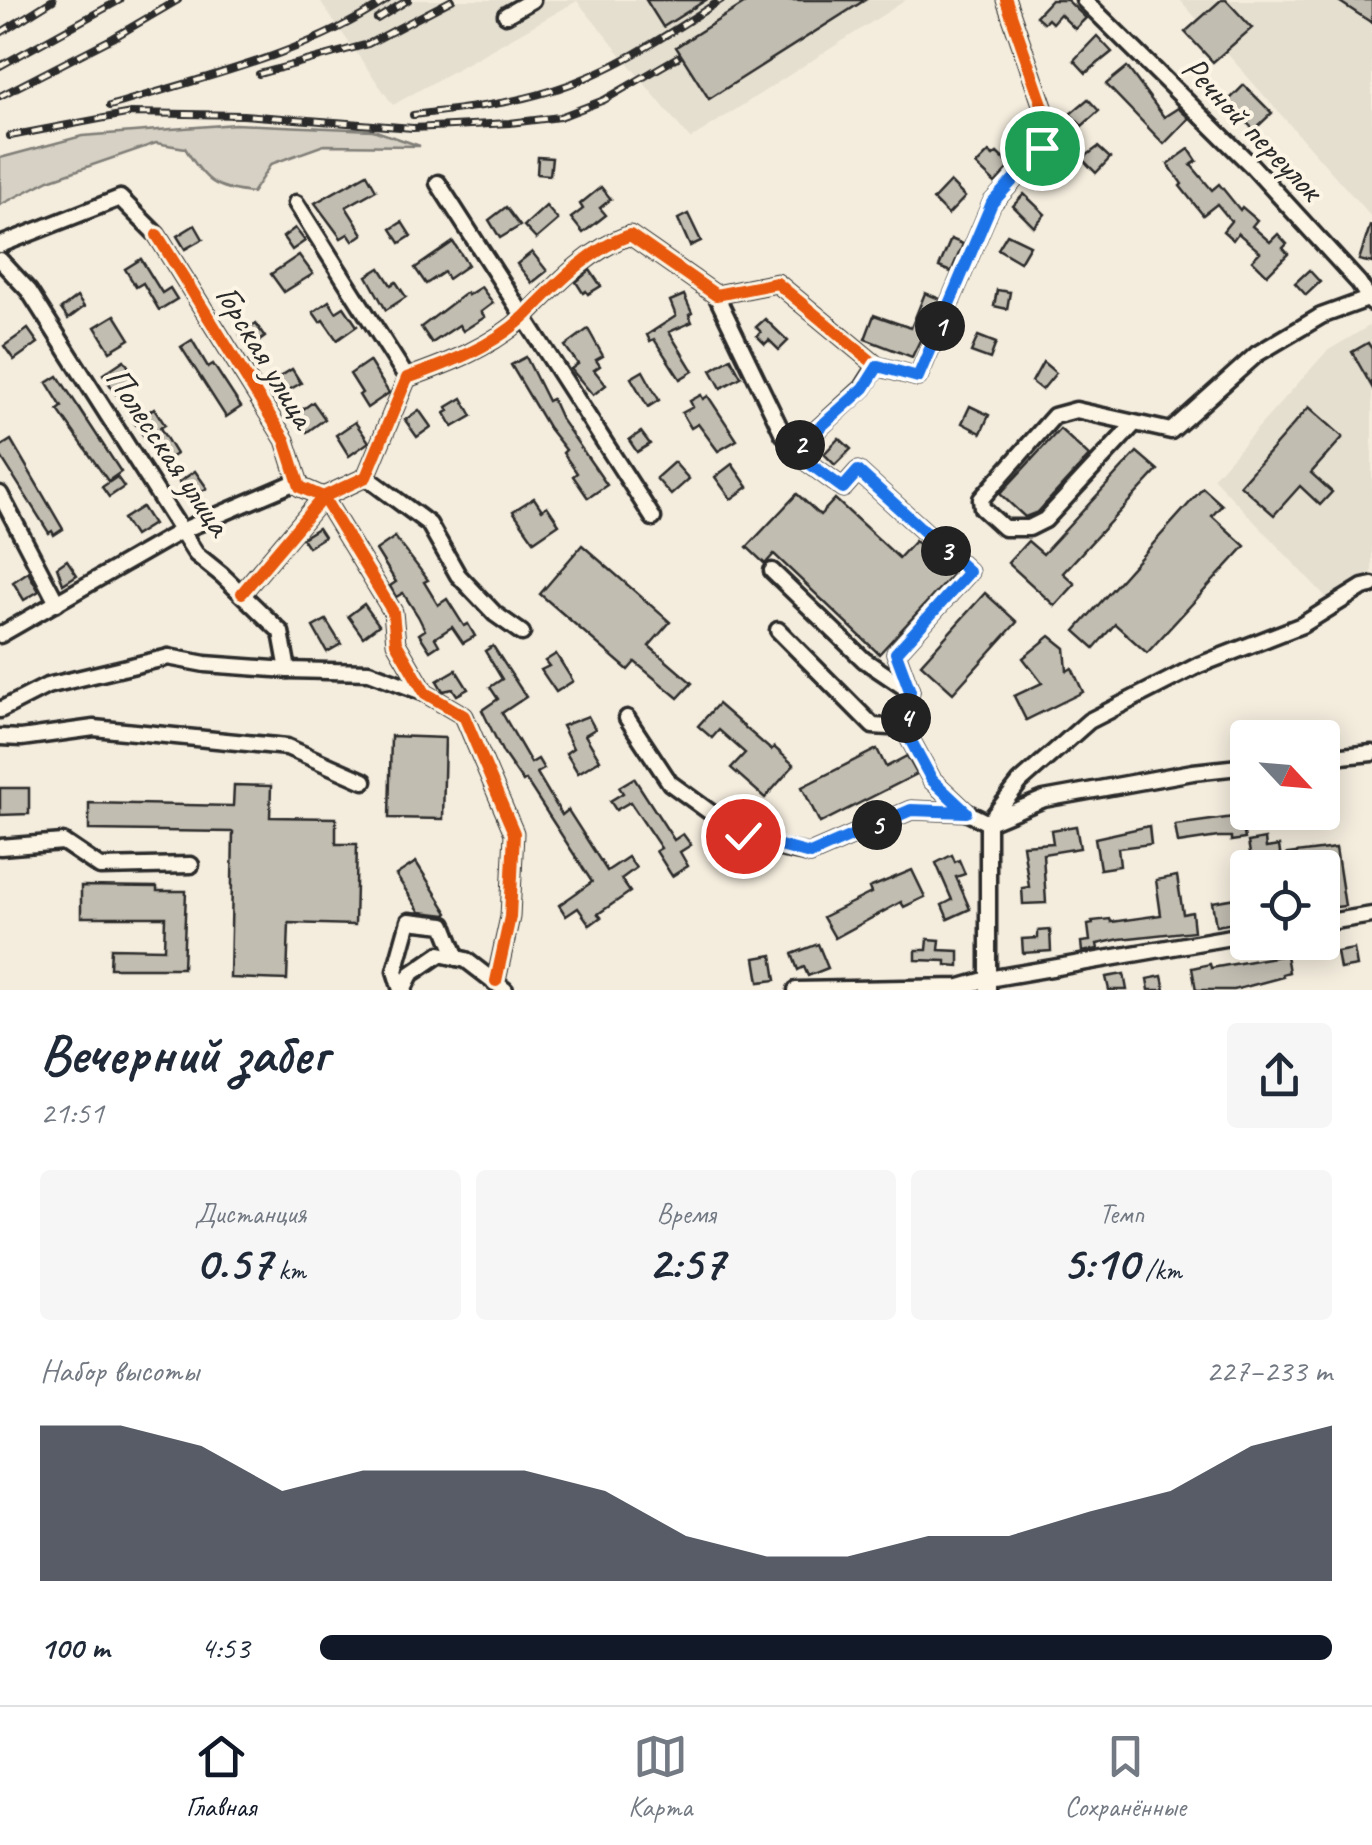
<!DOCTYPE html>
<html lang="ru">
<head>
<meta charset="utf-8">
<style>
	body { margin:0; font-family:Caveat,sans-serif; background:#f6f6f7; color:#1f2937; height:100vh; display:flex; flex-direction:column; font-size:38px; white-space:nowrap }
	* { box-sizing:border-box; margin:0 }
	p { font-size:32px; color:#747a83 }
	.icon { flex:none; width:55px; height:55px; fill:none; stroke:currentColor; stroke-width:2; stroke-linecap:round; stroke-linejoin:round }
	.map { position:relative; height:990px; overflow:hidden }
	.drawer { display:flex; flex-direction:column; background:#fff; flex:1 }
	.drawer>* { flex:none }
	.needle { width:65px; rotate:116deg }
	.tools { position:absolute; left:1230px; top:720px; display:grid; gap:20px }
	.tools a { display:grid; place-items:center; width:110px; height:110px; border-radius:10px; background:#fff; box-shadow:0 5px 25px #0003; font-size:50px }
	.pin { position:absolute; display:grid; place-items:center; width:85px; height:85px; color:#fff; margin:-42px; border:5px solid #fff; border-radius:50%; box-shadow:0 2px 10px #0007 }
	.km { position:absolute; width:50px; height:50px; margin:-25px; border-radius:50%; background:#222; color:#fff; font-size:28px; line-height:50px; text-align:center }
	.round { display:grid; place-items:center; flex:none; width:105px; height:105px; border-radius:10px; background:#f6f6f7 }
	.head { display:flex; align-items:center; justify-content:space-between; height:170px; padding:0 40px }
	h1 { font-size:55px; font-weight:700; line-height:75px }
	.figures { display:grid; grid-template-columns:repeat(3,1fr); gap:15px; height:170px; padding:10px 40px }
	.figures div { display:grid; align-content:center; border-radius:10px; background:#f6f6f7; text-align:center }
	.figures b { font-size:50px; font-weight:700 }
	.figures small { font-size:28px; font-weight:400 }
	.figures p { font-size:28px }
	.chart { height:280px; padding:20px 40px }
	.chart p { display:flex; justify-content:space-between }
	.chart svg { width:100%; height:180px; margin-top:10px; fill:#111827; opacity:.7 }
	ul { padding:0 40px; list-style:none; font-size:32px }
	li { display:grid; grid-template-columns:160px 120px 1fr; align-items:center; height:75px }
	li i { height:25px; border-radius:12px; background:#111827 }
	.tab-bar { display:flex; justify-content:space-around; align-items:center; height:140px; border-top:2px solid #e0e1e3; background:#fff; font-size:28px; color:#747a83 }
	.tab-bar a { display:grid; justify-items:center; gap:5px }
	.tab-bar .active { color:#111827 }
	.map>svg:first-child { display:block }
	.built { fill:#e5dfd0 }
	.green { fill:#d6d1c4; stroke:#807e78; stroke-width:2.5 }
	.building { fill:#c2bdb1; stroke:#2b2b2b; stroke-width:2.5 }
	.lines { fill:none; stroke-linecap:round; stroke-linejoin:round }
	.minor-casing { stroke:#2b2b2b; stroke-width:21 }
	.minor { stroke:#fcf5e5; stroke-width:14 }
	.rail-casing { stroke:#2b2b2b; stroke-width:8 }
	.rail { stroke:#fcf5e5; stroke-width:4; stroke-dasharray:11; stroke-linecap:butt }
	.cycleway-casing { stroke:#fcf5e5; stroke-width:19 }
	.cycleway { stroke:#e8590c; stroke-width:12 }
	.route-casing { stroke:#fff; stroke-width:20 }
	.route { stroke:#1a73e8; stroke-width:12 }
	.labels { text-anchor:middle; stroke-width:8; stroke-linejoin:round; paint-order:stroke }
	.street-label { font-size:35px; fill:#2b2b2b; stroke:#fcf5e5 }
</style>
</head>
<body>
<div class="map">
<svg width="1372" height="990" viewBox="0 0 1372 990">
	<rect width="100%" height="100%" fill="#f4edde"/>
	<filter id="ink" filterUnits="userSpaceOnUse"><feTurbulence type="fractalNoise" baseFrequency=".01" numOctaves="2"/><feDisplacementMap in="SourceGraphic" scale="20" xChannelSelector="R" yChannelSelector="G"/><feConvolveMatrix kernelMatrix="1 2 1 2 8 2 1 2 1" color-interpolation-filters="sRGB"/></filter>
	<g filter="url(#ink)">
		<!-- built -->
		<g class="built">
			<path d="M319,0H906L690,139L577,1L393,105Z"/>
			<path d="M1180,0H1372V218Z"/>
			<path d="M1369,326L1372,330V575L1327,598L1213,478L1327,351Z"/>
		</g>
		<!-- green -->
		<path class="green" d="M235,124L373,130L420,146L324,145L271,164L252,193C214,189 205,181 185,148L156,143L49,180L0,205V158L82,136Z"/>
		<!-- building -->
		<g class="building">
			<path d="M646,0H706L663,27Z"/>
			<path d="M750,0H865L709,99L676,47Z"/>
			<path d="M1051,0H1067L1086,18L1075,29L1060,14L1052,23L1048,19L1044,23L1036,16Z"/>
			<path d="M1221,0H1226L1252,28L1213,62L1185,32Z"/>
			<path d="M1337,0H1372V23Z"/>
			<path d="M1097,36L1112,52L1086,73L1074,60Z"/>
			<path d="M1127,67L1164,117L1178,108L1189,118L1164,144L1106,84Z"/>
			<path d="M1244,85L1272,113L1254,130L1227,102Z"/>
			<path d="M1088,99L1099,111L1082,126L1070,114Z"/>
			<path d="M1037,122L1040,136L1033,144L1024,129Z"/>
			<path d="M1098,147L1110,158L1096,173L1082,159Z"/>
			<path d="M1189,149L1197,161L1191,165L1212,190L1219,184L1240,210L1242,207L1257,220L1252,226L1270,242L1278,234L1287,244L1283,248L1288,254L1267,275L1252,260L1260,252L1238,233L1233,240L1223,231L1231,221L1217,204L1203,215L1180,186L1182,184L1168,164Z"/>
			<path d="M989,152L993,156L997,153L1011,166L995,183L976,165Z"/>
			<path d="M538,157L552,158L550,175L537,174Z"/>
			<path d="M367,174L376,190L346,207L363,234L353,241L348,234L341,238L315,203Z"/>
			<path d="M950,182L965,197L948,215L933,200Z"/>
			<path d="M601,187L611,199L600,208L606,215L583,233L571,218L583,209L580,204Z"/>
			<path d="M1024,194L1045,214L1034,227L1013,206Z"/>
			<path d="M546,206L558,220L536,239L524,226Z"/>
			<path d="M506,207L520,226L500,238L489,220Z"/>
			<path d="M688,214L701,241L690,246L678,219Z"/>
			<path d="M402,222L411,236L400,243L391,229Z"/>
			<path d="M195,225L203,239L185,249L177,236Z"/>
			<path d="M1370,226H1372V263L1359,260Z"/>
			<path d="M295,228L305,241L292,250L283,237Z"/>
			<path d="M1007,234L1030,245L1020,262L998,249Z"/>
			<path d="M951,239L963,244L951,272L939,267Z"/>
			<path d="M453,242L468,265L448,279L444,272L426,284L415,268Z"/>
			<path d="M532,252L547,271L532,283L517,264Z"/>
			<path d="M299,255L313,274L284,292L271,274Z"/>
			<path d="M141,259L162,293L170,288L177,299L159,310L143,283L136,287L125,269Z"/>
			<path d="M380,268L391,285L396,282L406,297L386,310L367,276Z"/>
			<path d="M590,270L601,286L588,294L586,291L583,293L576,282Z"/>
			<path d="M1309,270L1320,282L1306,295L1295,283Z"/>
			<path d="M481,287L493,303L481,312L485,317L463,331L459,325L432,343L421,327L467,292L468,295Z"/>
			<path d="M997,290L1010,292L1007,309L994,306Z"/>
			<path d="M925,293L940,299L912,357L865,339L874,315L911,328Z"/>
			<path d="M684,295L692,313L689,315L692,322L669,332L693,371L680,379L654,339L650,341L647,335L676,316L670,301Z"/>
			<path d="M77,297L84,307L68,319L61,309Z"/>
			<path d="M329,301L336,312L344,307L357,326L337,340L323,320L320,322L313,312Z"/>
			<path d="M115,315L130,339L110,351L95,327Z"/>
			<path d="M765,319L788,341L779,350L769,340L765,344L757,336L761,332L756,327Z"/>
			<path d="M256,324L265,337L250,348L240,335Z"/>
			<path d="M28,329L38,343L14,360L4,346Z"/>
			<path d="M588,329L603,356L596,360L600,366L594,370L606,385L593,395L571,369L578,364L565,346Z"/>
			<path d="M978,336L996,343L990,359L971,352Z"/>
			<path d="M192,340L208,367L213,364L241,407L226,417L181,347Z"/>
			<path d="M1368,343L1372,349V387L1352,352Z"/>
			<path d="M526,357L548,401L552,399L561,419L607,485L588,498L573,476L577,473L563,453L566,450L548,427L511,365Z"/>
			<path d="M731,358L741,377L721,388L711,370Z"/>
			<path d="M124,360L138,381L116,394L103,374Z"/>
			<path d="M369,361L389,393L367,408L359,395L362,393L350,374Z"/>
			<path d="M1043,362L1056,373L1042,390L1032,382Z"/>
			<path d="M292,369L301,383L278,396L270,383Z"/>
			<path d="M643,371L659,400L648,407L631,378Z"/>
			<path d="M58,376L121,472L108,481L58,410L62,407L47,383Z"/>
			<path d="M701,395L703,399L708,396L737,440L718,451L698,424L691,428L682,413L693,407L690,401Z"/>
			<path d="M462,398L472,416L453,427L445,413L449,411L447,407Z"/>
			<path d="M313,402L325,419L307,432L295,415Z"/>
			<path d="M970,406L989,415L981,433L962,423Z"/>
			<path d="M1309,407L1343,437L1311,473L1332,492L1320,505L1300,486L1274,515L1240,485Z"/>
			<path d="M154,408L165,425L160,428L176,454L165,461L149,435L145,438L134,422Z"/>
			<path d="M419,410L431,427L417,437L405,420Z"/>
			<path d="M355,422L369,442L349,456L336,435Z"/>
			<path d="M1060,429L1089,456L1038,512L1025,517L1000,494Z"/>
			<path d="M641,432L650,444L637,452L629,440Z"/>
			<path d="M839,438L851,449L835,465L824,454Z"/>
			<path d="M11,440L63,529L54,535L52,531L49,533L0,455V447Z"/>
			<path d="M1137,452L1158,470L1063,573L1075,584L1055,606L1008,563L1028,541L1043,554Z"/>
			<path d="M674,462L689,479L671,495L656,478Z"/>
			<path d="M732,464L748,487L731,499L715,477Z"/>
			<path d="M195,471L207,488L190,499L179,482Z"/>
			<path d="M117,477L124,487L109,497L102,487Z"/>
			<path d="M1203,488L1222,505L1212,516L1245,546L1147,653L1115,624L1094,648L1075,631Z"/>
			<path d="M797,494L820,515L835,499L899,558L915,541L952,575L879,654L774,554L765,564L747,547Z"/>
			<path d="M534,498L542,510L547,506L559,524L534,541L513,511Z"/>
			<path d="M142,507L153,524L134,536L123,519Z"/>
			<path d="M318,528L324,537L308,547L302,538Z"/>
			<path d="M395,537L428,580L424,582L438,605L447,599L464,626L468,624L475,636L463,643L452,627L435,638L439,645L430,651L419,634L425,630L418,616L403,593L396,597L390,586L396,582L376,550Z"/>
			<path d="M582,545L670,622L649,646L692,683L678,698L635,662L628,670L540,594Z"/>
			<path d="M67,560L77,575L63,584L57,567Z"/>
			<path d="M28,572L39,591L24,600L13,582Z"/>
			<path d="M985,593L1017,622L953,693L921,664Z"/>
			<path d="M364,604L379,625L363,637L348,616Z"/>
			<path d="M326,620L341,644L327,652L313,627Z"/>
			<path d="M1050,636L1065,648L1067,671L1072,668L1083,692L1026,720L1014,696L1042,683L1023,658Z"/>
			<path d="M493,646L526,697L502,713L531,763L538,759L544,769L537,773L562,815L568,810L607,871L628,857L636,868L621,879L630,892L598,914L601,917L590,925L578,908L566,916L559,905L592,882L526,780L523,782L503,753L482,710L498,699L490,687L502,679L485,651Z"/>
			<path d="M556,654L573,681L556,692L541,670L549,666L545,661Z"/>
			<path d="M456,670L468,689L457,695L453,689L443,691L437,681Z"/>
			<path d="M718,704L771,750L774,747L794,765L765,798L731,768L745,753L719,730L712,738L698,726Z"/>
			<path d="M588,716L595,729L585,735L600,760L578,773L566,753L573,748L562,726Z"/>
			<path d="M391,736L445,738L443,819L389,818Z"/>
			<path d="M877,749L886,767L907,756L917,774L820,823L802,787Z"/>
			<path d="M634,778L674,840L683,834L691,845L680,852L688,866L672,876L656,851L661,848L630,802L616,810L610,801L623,793L619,787Z"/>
			<path d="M234,785L271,786L270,817L336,818V844H357L355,925L289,923L287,980L230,978L233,832L89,830V803L233,806Z"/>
			<path d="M0,788H29V814L0,815Z"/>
			<path d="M1308,812H1330L1331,823L1310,826Z"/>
			<path d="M1241,816L1245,839L1231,841V837H1218L1178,843L1175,825Z"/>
			<path d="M1076,826L1080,848L1043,854L1046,903L1023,904L1022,888L1029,887L1023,845L1053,843L1051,830Z"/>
			<path d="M1149,826L1151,844L1118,848L1120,866L1100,869L1095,838Z"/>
			<path d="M1265,839L1266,848L1279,846L1281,860L1252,864L1248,842Z"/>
			<path d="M1336,848L1345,906L1327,908L1322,868H1289L1287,854Z"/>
			<path d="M952,855L955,862L959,860L965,874L956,877L970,909L948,919L942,905L952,900L936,863Z"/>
			<path d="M416,862L448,913L446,915L420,912L396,875Z"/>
			<path d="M912,870L925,897L904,907L901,902L835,938L823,917L871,893L869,888Z"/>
			<path d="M1177,876L1183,914L1192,912L1194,931L1120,939L1097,944L1098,949L1082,952L1081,942L1090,941L1088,925L1093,924L1092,921L1110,919L1111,922L1161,915L1156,880Z"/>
			<path d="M81,886L157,887V891H186L183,968H110L111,948L164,949L165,917H81Z"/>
			<path d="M1236,898L1240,922L1216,926L1212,902Z"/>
			<path d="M1050,930L1051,951L1023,953L1022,939L1038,938V931Z"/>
			<path d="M928,939L940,940L939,950L959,951V966L946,965V961L916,960V950H927Z"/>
			<path d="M818,944L828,968L808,976L804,967L798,970L792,954Z"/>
			<path d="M1354,949L1357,966L1340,969L1337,952Z"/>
			<path d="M772,955L776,980L759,982L755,958Z"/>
			<path d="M1286,955L1289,972L1282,974L1283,977L1234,990H1196L1192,968L1210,964L1211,968Z"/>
			<path d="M1124,974L1127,990H1109L1106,977Z"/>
			<path d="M1162,976L1165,990H1149L1147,979Z"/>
		</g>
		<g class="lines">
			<!-- minor casing -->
			<g class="minor-casing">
				<g id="minor">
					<path d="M1084,0L1252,166L1359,283L1372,303"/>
					<path d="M506,15L532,0"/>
					<path d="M438,183L653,518"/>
					<path d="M296,203L407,378"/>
					<path d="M0,245L120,198L157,235L285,440L300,487L323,497L393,612L396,643L425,693L464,716L514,833L510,917L496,981"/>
					<path d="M0,260L29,291L196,554L222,575L281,632L288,670"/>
					<path d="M716,295L783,434L799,446L863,388L877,366"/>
					<path d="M1135,423L1045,520L1029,528H1004L982,508L981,499L1054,416L1076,410L1171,431L1257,354L1321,316L1368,299"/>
					<path d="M799,446V456L843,488L858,471L969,572L896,653L910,691L904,728L932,780L966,812"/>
					<path d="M366,477L429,524L458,575L495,614L522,633"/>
					<path d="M0,494L57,603"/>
					<path d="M772,571L864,660L910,691"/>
					<path d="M242,593L323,497L366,477L407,378C449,363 492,347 525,316C556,285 588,250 630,235L716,295L777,283L877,366L918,377L992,203L1051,140V130L1006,0"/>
					<path d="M778,630L873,726L904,728"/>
					<path d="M0,635L181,531L298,481"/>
					<path d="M168,657L205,664L288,670L369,672L425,693"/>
					<path d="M0,710L47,686L169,657"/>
					<path d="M627,718L670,783L743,836L771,846L810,854L911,810L966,812L988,823"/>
					<path d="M0,737L21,738L94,728L287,747L364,781"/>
					<path d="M1322,758L1372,753"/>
					<path d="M991,821L1044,799L1193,772L1248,766"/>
					<path d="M988,823L1020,782L1089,721L1199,665L1302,625L1363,587L1372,585"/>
					<path d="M988,823V990"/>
					<path d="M0,847L63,842L100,867L191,865"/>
					<path d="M1322,923L1372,915"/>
					<path d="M401,990L395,971L409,921L444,925L457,958"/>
					<path d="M403,990L411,974L440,954L466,960L505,990"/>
					<path d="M796,990L960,987L988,979L1248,934"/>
				</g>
			</g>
			<!-- minor -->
			<use href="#minor" class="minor"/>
			<!-- rail casing -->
			<g class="rail-casing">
				<g id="rail">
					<path d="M377,19L408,0"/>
					<path d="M0,33L53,0"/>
					<path d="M0,66L120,0"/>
					<path d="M259,74L368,44L452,0"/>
					<path d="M0,96L113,38L178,0"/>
					<path d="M110,106C204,77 305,55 387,0"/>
					<path d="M413,115C459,109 506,105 550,91C612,72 667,35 721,0"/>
					<path d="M10,136L131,113L243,115L413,128L510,123L560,117L604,100L678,57"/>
				</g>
			</g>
			<!-- rail -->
			<use href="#rail" class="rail"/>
			<!-- cycleway casing -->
			<g class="cycleway-casing">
				<g id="cycleway">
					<path d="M157,235L285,440L300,487L323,497L393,612L396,643L425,693L464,716L514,833L510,917L496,981"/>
					<path d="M242,593L323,497L366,477L407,378C449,363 492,347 525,316C556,285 588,250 630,235L716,295L777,283L877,366L918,377L992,203L1051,140V130L1006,0"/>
				</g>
			</g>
			<!-- cycleway -->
			<use href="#cycleway" class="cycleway"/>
		</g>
	</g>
	<g class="lines" filter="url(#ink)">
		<!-- route casing -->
		<g class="route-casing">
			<path id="route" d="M743,836L810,854L911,810L966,812L932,780L904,728L910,691L896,653L969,572L858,471L843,488L799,456V446L864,388L878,366L918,377L992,203L1042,148"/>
		</g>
		<!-- route -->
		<use href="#route" class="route"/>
	</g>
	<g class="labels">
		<!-- street labels -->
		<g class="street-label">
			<text transform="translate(1253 128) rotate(46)" y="12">Речной переулок</text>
			<text transform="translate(266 356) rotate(59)" y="12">Горская улица</text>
			<text transform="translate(169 451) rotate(56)" y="12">Полесская улица</text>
		</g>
	</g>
</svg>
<div class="tools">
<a><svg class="needle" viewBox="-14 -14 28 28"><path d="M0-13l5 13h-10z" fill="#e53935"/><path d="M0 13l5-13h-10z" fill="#747a83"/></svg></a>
<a><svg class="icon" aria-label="locate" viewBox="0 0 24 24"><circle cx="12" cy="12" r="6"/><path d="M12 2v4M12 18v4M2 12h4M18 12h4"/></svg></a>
</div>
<div class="pin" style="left:1042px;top:148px;background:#1e9e55"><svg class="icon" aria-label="arrive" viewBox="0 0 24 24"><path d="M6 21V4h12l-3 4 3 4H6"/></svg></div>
<div class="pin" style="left:743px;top:836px;background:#d93025"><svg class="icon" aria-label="check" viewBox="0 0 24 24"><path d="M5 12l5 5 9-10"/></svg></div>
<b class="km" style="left:940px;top:326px">1</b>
<b class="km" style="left:800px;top:445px">2</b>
<b class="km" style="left:946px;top:551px">3</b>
<b class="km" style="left:906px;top:718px">4</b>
<b class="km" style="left:877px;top:825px">5</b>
</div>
<section class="drawer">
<div class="head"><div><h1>Вечерний забег</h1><p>21:51</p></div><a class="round"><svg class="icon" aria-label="share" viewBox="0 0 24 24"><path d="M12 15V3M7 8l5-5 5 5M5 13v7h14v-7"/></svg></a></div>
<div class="figures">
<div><p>Дистанция</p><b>0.57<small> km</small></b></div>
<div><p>Время</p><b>2:57</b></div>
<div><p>Темп</p><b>5:10<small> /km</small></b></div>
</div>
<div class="chart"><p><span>Набор высоты</span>227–233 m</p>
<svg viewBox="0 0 160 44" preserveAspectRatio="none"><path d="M0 44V6L10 6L20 11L30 22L40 17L50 17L60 17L70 22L80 33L90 38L100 38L110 33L120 33L130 27L140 22L150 11L160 6V44z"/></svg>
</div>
<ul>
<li><b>100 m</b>4:53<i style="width:100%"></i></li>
</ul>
</section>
<nav class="tab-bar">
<a class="active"><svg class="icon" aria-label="home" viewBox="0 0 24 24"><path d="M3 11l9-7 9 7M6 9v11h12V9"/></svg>Главная</a>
<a><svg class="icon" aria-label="map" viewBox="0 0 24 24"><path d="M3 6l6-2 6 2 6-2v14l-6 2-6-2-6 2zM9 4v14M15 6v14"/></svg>Карта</a>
<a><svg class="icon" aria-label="saved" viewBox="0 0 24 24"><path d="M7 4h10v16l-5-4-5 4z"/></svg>Сохранённые</a>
</nav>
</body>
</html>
